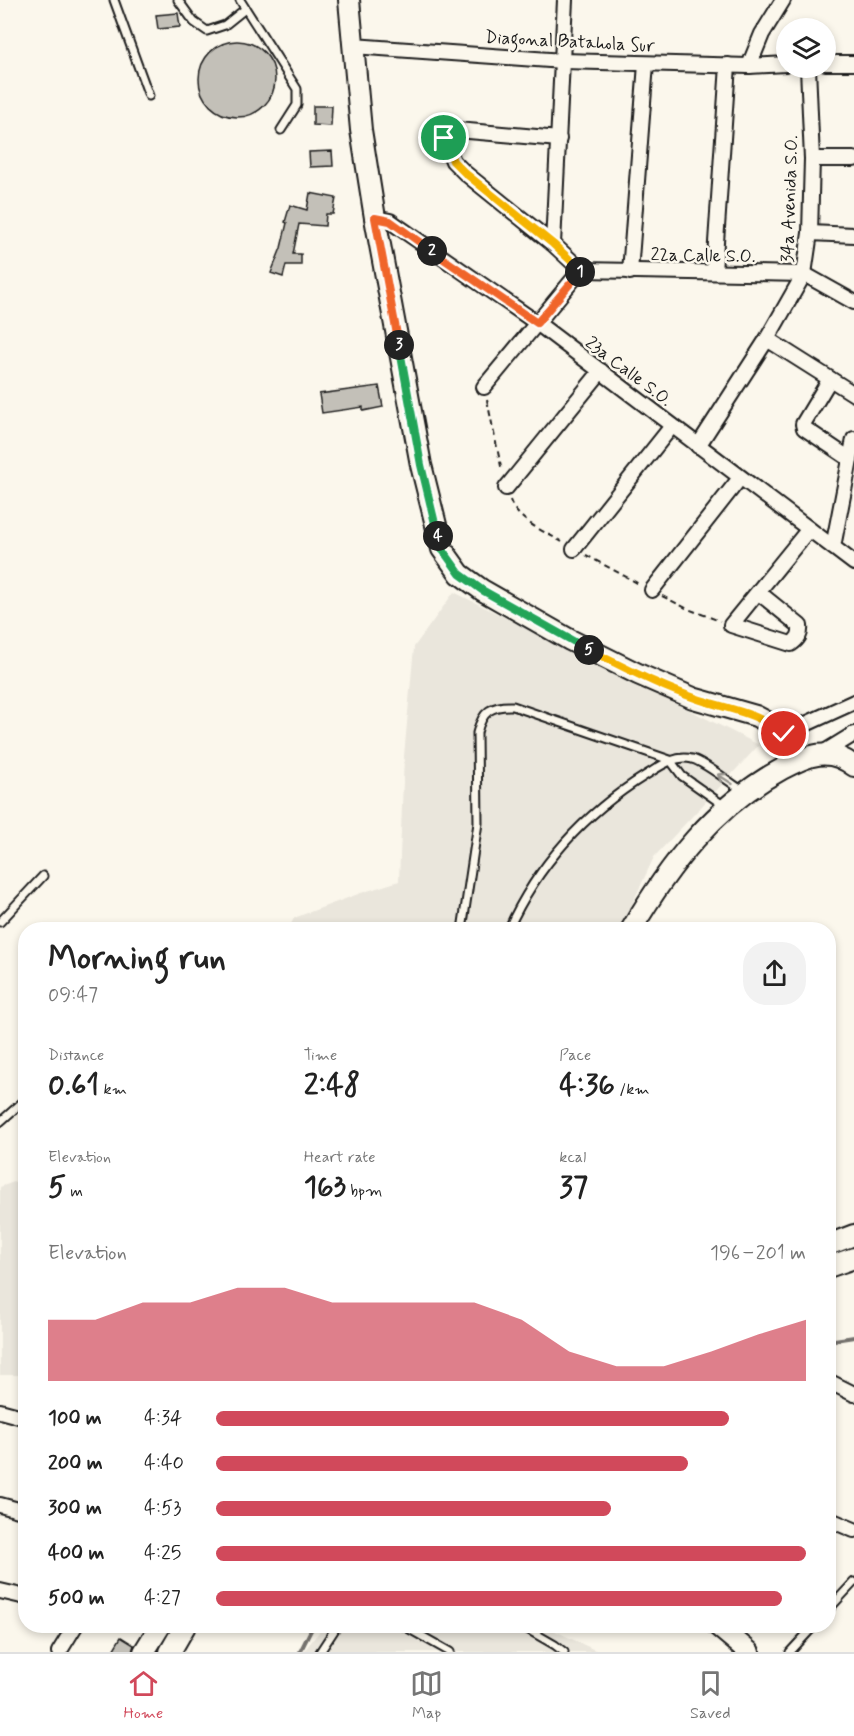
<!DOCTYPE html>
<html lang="en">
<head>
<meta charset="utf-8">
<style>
	body { margin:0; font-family:Mynerve,sans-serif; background:#f2f2f2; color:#222; height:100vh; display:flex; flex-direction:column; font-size:22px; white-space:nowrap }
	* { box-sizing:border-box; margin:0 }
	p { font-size:20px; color:#767676 }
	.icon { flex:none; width:33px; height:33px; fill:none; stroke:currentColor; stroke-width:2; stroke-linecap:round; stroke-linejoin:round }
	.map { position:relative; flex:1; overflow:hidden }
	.sheet { position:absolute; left:18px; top:922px; width:818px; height:711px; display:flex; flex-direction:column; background:#fff; border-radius:24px; box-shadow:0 3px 9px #0003 }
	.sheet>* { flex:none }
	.tools { position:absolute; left:776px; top:18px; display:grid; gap:12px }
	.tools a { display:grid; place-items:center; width:60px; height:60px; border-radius:50%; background:#fff; box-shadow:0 3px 9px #0003; font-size:30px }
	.pin { position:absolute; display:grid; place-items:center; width:51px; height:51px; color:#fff; margin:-26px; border:3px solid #fff; border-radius:50%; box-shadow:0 2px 6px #0007 }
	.km { position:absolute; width:30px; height:30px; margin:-15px; border-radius:50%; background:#222; color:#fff; font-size:16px; line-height:30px; text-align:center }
	.round { display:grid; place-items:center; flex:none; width:63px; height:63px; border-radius:24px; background:#f2f2f2 }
	.headline { display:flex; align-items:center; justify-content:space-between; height:102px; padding:0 30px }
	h1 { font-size:33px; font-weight:700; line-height:45px }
	.metrics { display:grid; grid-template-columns:repeat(3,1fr); gap:9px; height:102px; padding:6px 30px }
	.metrics div { display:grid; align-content:center }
	.metrics b { font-size:30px; font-weight:700 }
	.metrics small { font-size:16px; font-weight:400 }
	.metrics p { font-size:16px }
	.chart { height:168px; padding:12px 30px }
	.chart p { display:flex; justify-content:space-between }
	.chart svg { width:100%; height:108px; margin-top:6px; fill:#d1495b; opacity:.7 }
	ul { padding:0 30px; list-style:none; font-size:20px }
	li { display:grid; grid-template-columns:96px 72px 1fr; align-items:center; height:45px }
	li i { height:15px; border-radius:8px; background:#d1495b }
	.tabs { display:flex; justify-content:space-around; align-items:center; height:84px; border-top:2px solid #e0e0e0; background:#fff; font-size:16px; color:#767676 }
	.tabs a { display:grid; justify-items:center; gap:3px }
	.tabs .selected { color:#d1495b }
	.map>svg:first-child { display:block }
	.built { fill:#eae6dc }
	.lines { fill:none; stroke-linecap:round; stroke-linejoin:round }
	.stream { stroke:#74726e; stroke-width:4 }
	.building { fill:#c3c0b8; stroke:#1c1c1c; stroke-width:1.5 }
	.lane-casing { stroke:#1c1c1c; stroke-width:11 }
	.street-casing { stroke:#1c1c1c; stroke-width:18 }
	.secondary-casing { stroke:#1c1c1c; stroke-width:24 }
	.path { stroke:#1c1c1c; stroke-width:2; stroke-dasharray:6 4.5; stroke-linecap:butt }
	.lane { stroke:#fbf7ec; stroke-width:7 }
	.street { stroke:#fbf7ec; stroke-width:14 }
	.secondary { stroke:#fbf7ec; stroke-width:20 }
	.oneway { stroke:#97948e }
	.split-1-casing { stroke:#fff; stroke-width:12 }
	.split-2-casing { stroke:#fff; stroke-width:12 }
	.split-3-casing { stroke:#fff; stroke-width:12 }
	.split-4-casing { stroke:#fff; stroke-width:12 }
	.split-5-casing { stroke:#fff; stroke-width:12 }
	.split-6-casing { stroke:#fff; stroke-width:12 }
	.split-1 { stroke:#f5b400; stroke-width:8 }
	.split-2 { stroke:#f0652b; stroke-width:8 }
	.split-3 { stroke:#f0652b; stroke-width:8 }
	.split-4 { stroke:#22a559; stroke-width:8 }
	.split-5 { stroke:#22a559; stroke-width:8 }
	.split-6 { stroke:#f5b400; stroke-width:8 }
	.labels { text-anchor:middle; stroke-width:5; stroke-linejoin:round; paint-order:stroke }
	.street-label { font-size:18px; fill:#1c1c1c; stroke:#fbf7ec }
</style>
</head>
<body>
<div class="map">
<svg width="854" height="1652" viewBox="0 0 854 1652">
	<rect width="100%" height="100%" fill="#fbf7ec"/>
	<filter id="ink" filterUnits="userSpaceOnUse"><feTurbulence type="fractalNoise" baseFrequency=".0167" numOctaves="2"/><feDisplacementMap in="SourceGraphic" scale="12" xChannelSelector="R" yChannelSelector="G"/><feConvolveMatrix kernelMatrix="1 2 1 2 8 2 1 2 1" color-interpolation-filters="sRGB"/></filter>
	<g filter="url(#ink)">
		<!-- built -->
		<g class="built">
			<path d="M454,592L759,745L654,857L620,930H288L294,918L361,893L399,881L404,756L414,647Z"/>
			<path d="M25,1178V1375H0V1187Z"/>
			<path d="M324,1626H545L599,1652H303Z"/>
		</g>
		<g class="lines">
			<!-- stream -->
			<g class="stream">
				<path d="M828,1341L854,1337"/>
				<path d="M300,1652L313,1626"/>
			</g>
		</g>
		<!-- building -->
		<g class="building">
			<path d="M178,13L180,27L158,29L156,15Z"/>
			<circle cx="237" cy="79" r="38"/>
			<path d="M313,106H332L331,126L313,125Z"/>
			<path d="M332,151L333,166L310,167L309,152Z"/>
			<path d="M310,193L336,198L333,214H326L325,226L299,224L293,254H301V265H286L283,277L271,273L281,248L287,223L285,222L290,205L307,210Z"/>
			<path d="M379,386L383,407L363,411V407L322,413L319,394Z"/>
			<path d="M121,1637L134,1645L132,1652H112Z"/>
		</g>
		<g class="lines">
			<!-- lane casing -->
			<g class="lane-casing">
				<g id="lane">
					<path d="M114,0L149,96"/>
					<path d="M178,0L194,22L207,31L225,25L245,9"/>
					<path d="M240,0L297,89V105L281,130"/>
					<path d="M0,922L43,876"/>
					<path d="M462,930L478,823L477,733C482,711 492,705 513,706L670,760L682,776L726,807"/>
					<path d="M508,930C538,864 585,813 646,775C659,767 676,754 692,759C703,761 732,784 743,791"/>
					<path d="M0,1122L26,1099"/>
					<path d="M828,1610L854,1582"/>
					<path d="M404,1626L450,1652"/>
					<path d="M522,1626L555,1645L564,1652"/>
					<path d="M320,1652L337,1626"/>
					<path d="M790,1652L814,1626"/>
				</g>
			</g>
			<!-- street casing -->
			<g class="street-casing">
				<g id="street">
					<path d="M353,46L563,61L749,66L786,64"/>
					<path d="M825,63H854"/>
					<path d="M749,66L762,34L783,0"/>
					<path d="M559,139L457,130L446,133L444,138L453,161L465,173L553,244L581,270"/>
					<path d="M812,159H854"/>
					<path d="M375,218L390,221L537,323L854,563"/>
					<path d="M810,233L854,235"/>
					<path d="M553,244L565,0"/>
					<path d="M581,270L804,274L854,302"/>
					<path d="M630,272L646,64"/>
					<path d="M714,272L728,65"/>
					<path d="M767,339L854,394"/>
					<path d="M830,379L803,424L804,428L850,459"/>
					<path d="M484,387L581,270"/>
					<path d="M698,446L767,339L804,274L810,233L812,159L808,68"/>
					<path d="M506,488L601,371"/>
					<path d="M833,547L854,439"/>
					<path d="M574,549L672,426"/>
					<path d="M652,590L740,478"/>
					<path d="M758,592L800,626C801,635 798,639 791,644L731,625L809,529"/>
					<path d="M784,734L854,702"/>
					<path d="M823,753L854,734"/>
					<path d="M828,1381L854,1394"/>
					<path d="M0,1411L26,1418"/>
					<path d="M0,1505L26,1512"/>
					<path d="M828,1519L854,1530"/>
					<path d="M0,1591L26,1597"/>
					<path d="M59,1652L75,1626"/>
				</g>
			</g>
			<!-- secondary casing -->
			<g class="secondary-casing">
				<g id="secondary">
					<path d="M349,0L361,130L375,218L421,465L442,549L460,574L482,590L570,640L638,674L693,698L756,716L773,725L784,734L799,760"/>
					<path d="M631,930C669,865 715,805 782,769C808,755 829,746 854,766"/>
					<path d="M828,1245L854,1235"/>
					<path d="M828,1267L854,1258"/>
					<path d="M718,1626L749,1652"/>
					<path d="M144,1652L160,1626"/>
					<path d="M170,1652L185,1626"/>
				</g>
			</g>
			<!-- path -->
			<g class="path">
				<path d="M487,400L502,471"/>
				<path d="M510,500C517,521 544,531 562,542"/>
				<path d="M586,555L641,585"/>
				<path d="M662,596L688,609L720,621"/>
			</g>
			<!-- lane -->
			<use href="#lane" class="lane"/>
			<!-- street -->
			<use href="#street" class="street"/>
			<!-- secondary -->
			<use href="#secondary" class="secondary"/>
		</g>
		<!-- one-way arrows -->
		<defs><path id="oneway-shaft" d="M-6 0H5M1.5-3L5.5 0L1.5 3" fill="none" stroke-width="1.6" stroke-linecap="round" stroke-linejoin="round" transform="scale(1.5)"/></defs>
		<use class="oneway" href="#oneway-shaft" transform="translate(725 779) rotate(-147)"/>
	</g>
	<g class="lines" filter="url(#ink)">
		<!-- split-1 casing -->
		<g class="split-1-casing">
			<path id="split-1" d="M444,138L453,161L465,173L553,244L581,270L580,272"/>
		</g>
		<!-- split-2 casing -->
		<g class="split-2-casing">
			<path id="split-2" d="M432,251L537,323L580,272"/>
		</g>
		<!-- split-3 casing -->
		<g class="split-3-casing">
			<path id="split-3" d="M399,345L375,218L390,221L432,251"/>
		</g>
		<!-- split-4 casing -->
		<g class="split-4-casing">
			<path id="split-4" d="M399,345L421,465L438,536"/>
		</g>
		<!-- split-5 casing -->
		<g class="split-5-casing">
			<path id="split-5" d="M438,536L442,549L460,574L482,590L589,650"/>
		</g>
		<!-- split-6 casing -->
		<g class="split-6-casing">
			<path id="split-6" d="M589,650C624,667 658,686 695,698C726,709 758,712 784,734"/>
		</g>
		<!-- split-1 -->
		<use href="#split-1" class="split-1"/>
		<!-- split-2 -->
		<use href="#split-2" class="split-2"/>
		<!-- split-3 -->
		<use href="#split-3" class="split-3"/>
		<!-- split-4 -->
		<use href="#split-4" class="split-4"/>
		<!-- split-5 -->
		<use href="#split-5" class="split-5"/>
		<!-- split-6 -->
		<use href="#split-6" class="split-6"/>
	</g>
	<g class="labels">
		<!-- street labels -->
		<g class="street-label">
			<text transform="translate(570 41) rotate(3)" y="6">Diagonal Batahola Sur</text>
			<text transform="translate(789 199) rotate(-88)" y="6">34a Avenida S.O.</text>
			<text transform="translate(703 255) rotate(1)" y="6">22a Calle S.O.</text>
			<text transform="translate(629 371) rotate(37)" y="6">23a Calle S.O.</text>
		</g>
	</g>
</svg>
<div class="tools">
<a><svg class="icon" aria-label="layers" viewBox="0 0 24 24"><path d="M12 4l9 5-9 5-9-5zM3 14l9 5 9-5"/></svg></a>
</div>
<div class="pin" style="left:444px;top:138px;background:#1e9e55"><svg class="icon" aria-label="arrive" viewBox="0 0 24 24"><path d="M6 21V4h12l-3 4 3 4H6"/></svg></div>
<div class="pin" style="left:784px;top:734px;background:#d93025"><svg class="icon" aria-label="check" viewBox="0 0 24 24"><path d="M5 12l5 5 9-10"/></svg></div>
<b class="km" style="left:580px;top:272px">1</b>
<b class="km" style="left:432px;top:251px">2</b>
<b class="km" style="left:399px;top:345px">3</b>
<b class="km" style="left:438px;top:536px">4</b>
<b class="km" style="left:589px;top:650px">5</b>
<section class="sheet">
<div class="headline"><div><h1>Morning run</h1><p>09:47</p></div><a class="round"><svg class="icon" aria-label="share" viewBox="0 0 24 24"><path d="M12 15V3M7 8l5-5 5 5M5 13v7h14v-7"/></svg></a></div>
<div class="metrics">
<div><p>Distance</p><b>0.61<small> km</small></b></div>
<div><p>Time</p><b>2:48</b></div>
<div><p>Pace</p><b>4:36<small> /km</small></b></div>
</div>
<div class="metrics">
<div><p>Elevation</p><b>5<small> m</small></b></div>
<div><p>Heart rate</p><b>163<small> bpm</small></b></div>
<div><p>kcal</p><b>37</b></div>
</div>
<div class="chart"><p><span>Elevation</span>196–201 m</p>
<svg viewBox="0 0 160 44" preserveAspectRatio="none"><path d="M0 44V19L10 19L20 12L30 12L40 6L50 6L60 12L70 12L80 12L90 12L100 19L110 32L120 38L130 38L140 32L150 25L160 19V44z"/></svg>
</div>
<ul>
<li><b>100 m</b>4:34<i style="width:87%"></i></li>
<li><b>200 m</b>4:40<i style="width:80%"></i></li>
<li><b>300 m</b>4:53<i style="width:67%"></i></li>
<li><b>400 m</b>4:25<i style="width:100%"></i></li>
<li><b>500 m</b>4:27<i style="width:96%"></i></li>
</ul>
</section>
</div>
<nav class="tabs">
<a class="selected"><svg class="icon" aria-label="home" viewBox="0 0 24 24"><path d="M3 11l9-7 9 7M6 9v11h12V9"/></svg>Home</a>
<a><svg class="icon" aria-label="map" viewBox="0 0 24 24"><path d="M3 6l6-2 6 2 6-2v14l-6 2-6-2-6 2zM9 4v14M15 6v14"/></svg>Map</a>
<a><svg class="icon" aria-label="saved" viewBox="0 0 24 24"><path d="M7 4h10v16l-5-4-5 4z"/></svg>Saved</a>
</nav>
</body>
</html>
